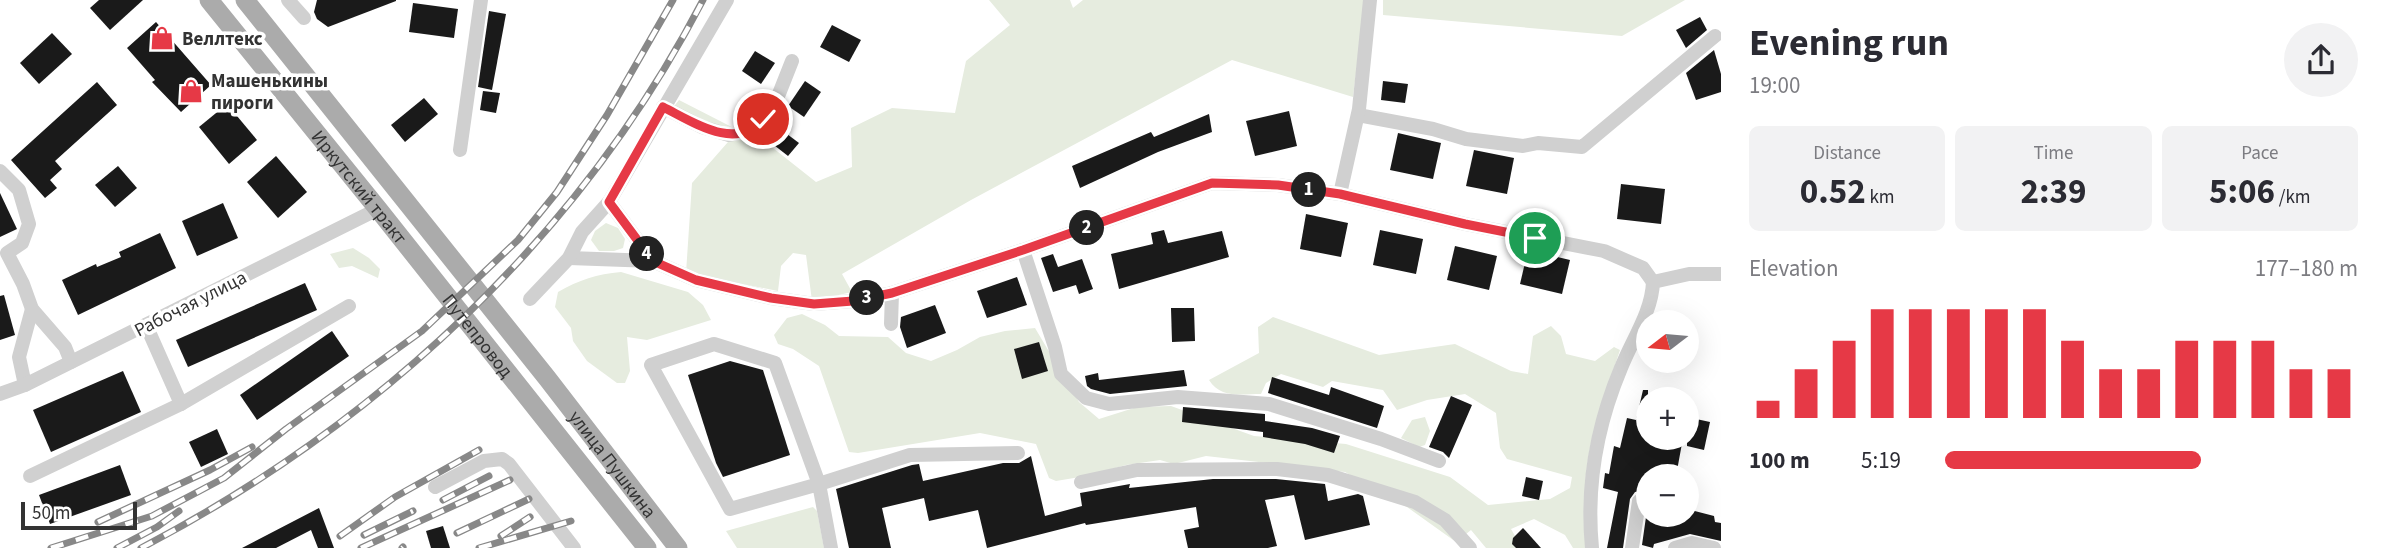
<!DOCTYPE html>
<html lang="en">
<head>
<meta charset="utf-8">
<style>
	body { margin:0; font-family:"Source Sans 3",sans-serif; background:#f2f2f3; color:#2b2b33; height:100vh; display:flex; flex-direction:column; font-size:26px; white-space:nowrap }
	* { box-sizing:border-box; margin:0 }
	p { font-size:23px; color:#7c7c81 }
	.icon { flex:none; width:38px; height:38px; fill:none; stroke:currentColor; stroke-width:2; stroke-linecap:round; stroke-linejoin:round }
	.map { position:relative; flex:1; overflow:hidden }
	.drawer { display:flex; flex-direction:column; background:#fff; width:665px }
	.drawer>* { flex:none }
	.needle { width:46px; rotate:254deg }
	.controls { position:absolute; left:1636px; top:310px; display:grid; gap:14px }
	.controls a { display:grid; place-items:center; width:63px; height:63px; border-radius:50%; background:#fff; box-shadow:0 7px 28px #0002; font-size:35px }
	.scale { position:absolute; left:21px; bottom:18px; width:116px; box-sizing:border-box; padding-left:7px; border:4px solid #333; border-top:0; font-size:19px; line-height:24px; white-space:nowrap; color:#333; -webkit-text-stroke:5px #fff; paint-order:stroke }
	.pin { position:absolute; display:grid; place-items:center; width:60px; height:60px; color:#fff; margin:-30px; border:4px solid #fff; border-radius:50%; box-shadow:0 2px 7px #0007 }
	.km { position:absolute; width:35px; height:35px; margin:-18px; border-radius:50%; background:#222; color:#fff; font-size:19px; line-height:35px; text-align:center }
	.round { display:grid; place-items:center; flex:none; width:74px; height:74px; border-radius:37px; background:#f2f2f3 }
	.summary { display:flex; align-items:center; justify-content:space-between; height:119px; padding:0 28px }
	h1 { font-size:38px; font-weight:700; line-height:52px }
	.figures { display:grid; grid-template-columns:repeat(3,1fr); gap:10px; height:119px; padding:7px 28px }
	.figures div { display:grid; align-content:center; border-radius:10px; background:#f2f2f3; text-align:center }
	.figures b { font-size:35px; font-weight:700 }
	.figures small { font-size:19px; font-weight:400 }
	.figures p { font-size:19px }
	.chart { height:196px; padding:14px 28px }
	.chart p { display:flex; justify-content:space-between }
	.chart svg { width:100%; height:126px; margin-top:7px; stroke:#e63946; stroke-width:6 }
	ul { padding:0 28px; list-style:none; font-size:23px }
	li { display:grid; grid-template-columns:112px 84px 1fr; align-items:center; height:52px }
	li i { height:18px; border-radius:9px; background:#e63946 }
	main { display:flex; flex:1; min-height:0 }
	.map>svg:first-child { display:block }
	.green { fill:#e6ecdf }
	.building { fill:#1a1a1a }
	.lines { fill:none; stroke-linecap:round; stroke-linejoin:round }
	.minor { stroke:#d0d0d0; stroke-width:14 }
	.major { stroke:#ababab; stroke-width:19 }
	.rail-casing { stroke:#888; stroke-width:7 }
	.rail { stroke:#fff; stroke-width:4.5; stroke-dasharray:13; stroke-linecap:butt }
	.route-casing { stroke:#fff; stroke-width:14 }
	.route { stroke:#e63946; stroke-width:9 }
	.labels { text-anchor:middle; stroke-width:7; stroke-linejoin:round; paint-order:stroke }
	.poi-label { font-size:19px; font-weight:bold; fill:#333; stroke:#fff; text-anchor:start }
	.street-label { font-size:19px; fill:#333; stroke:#fff }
</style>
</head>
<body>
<main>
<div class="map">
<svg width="1721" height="548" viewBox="0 0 1721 548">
	<rect width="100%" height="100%" fill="#fff"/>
	<!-- green -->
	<g class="green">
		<path d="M989,0H1070L1073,8L1083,0H1365L1353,97L1232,60L971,200L842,274L852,292L812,301L806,255L793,253L781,266L778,291L686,273L692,183L728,142L668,114L679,100L773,148L816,182L852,167L851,128L892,108L955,113L966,61L1010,25Z"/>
		<path d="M1383,0H1685L1622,36L1383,15Z"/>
		<path d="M606,223L618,228L625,239L623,248L614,251H599L591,240L595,231Z"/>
		<path d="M353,248L369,258L380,269L378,278L352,266L339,268L330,254Z"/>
		<path d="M621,272L688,292L703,305L711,320L647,340L627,337L630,371L625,383H617L587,361L573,341L571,328L555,307L558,292C579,280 597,274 621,272Z"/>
		<path d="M802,314L825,325L839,336L888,337L906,353L931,361L957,350L980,337L1005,331L1035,328L1079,402L1099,419L1137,407L1171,406L1254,436L1346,444L1450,477L1488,505L1550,499L1570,488L1572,477L1507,459L1500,448L1496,413L1465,394L1427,400L1397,410L1383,390L1332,381L1323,387L1281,374L1266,383L1261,394C1241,394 1221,399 1209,380L1259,353L1258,327L1273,317L1379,355L1455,344L1511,371L1528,374L1533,336L1551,326L1561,336L1566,354L1595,361L1614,347L1620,350C1608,387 1592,426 1587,466C1583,493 1585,520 1587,548H1573L1565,535L1534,519L1511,529L1522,548H1486L1471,530L1456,542L1407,507L1345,472L1206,456L1174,464L1160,460L1126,465L1086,476L1056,481L1049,478L1036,444L980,433L858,453L849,452L819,366L793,349L778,344L774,335L787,318Z"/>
		<path d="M1425,417L1430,431L1425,445L1419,447L1401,438L1412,420Z"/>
		<path d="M813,507L817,511L824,548H737L726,531Z"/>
	</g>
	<!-- building -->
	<g class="building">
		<path d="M99,0H143L110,30L90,8Z"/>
		<path d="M317,0H396V1L328,27L317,19L314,12Z"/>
		<path d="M413,3L458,9L454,38L409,32Z"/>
		<path d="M489,11L506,14L492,90L478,87Z"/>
		<path d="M1700,17L1707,30L1686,48L1676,30Z"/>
		<path d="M156,22L211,85L181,112L152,82L155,80L127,48Z"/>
		<path d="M832,25L861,40L849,62L820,47Z"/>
		<path d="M52,33L72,54L39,84L20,63Z"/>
		<path d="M1714,50L1721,74V92L1696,100L1686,73Z"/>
		<path d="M755,51L775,63L761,84L742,71Z"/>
		<path d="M805,81L821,92L804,117L788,106Z"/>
		<path d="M1383,81L1408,84L1405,103L1381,100Z"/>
		<path d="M97,82L117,105L55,161L62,169L50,180L57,188L45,198L11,160Z"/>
		<path d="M483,91L500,93L496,113L480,110Z"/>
		<path d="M424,98L438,114L405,142L391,125Z"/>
		<path d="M227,104L257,140L229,164L199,127Z"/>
		<path d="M1289,111L1297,146L1255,156L1246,121Z"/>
		<path d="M1209,114L1212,132L1158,152L1080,188L1072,166L1151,132L1154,137Z"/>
		<path d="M775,125L799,143L788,156L765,138Z"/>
		<path d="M1398,133L1441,143L1433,179L1390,170Z"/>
		<path d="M1474,150L1514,158L1507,194L1466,186Z"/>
		<path d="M276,156L307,192L278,218L247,182Z"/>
		<path d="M118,166L137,188L115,207L95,185Z"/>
		<path d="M1621,184L1665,189L1661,224L1617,219Z"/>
		<path d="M0,193L17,229L0,237Z"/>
		<path d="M223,203L238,238L197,256L182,221Z"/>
		<path d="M1306,214L1348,223L1341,257L1300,249Z"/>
		<path d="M1164,230L1168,243L1222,231L1229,257L1119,289L1111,254L1153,244L1151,233Z"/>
		<path d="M1380,230L1423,239L1416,274L1373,265Z"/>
		<path d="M160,233L176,268L78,315L62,280L96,264L97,267L121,257L119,252Z"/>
		<path d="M1455,246L1497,256L1489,290L1447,280Z"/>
		<path d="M1528,250L1570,260L1562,294L1520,284Z"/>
		<path d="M1053,254L1058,267L1082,259L1093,289L1079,294L1076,285L1053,292L1041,258Z"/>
		<path d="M1017,277L1027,305L987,318L977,291Z"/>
		<path d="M305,283L317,310L188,367L176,340Z"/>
		<path d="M4,295L15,335L0,340V296Z"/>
		<path d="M935,305L946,333L907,348L900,327L901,317Z"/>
		<path d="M1171,308H1194L1195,341L1172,342Z"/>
		<path d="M332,331L349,356L257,420L240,395Z"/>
		<path d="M1039,342L1048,371L1022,379L1014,349Z"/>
		<path d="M730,361L763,370L790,455L723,477L716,463L688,375Z"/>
		<path d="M1184,370L1187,386L1110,394L1091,389L1087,386L1085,376L1098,373L1099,380Z"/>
		<path d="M123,371L141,412L51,452L33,410Z"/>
		<path d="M1272,377L1329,395L1331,387L1384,406L1377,428L1268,393Z"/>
		<path d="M1643,390H1648V438H1683L1676,476H1648V501L1645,494L1640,491L1635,492L1630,499L1623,548H1607L1618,492L1603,488L1605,473L1609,474L1614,446L1620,448L1627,418L1636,420Z"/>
		<path d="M1451,396L1472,405L1449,458L1443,452L1429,447Z"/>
		<path d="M1183,407L1265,414V421L1312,428L1340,436L1334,453L1305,444L1263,437V432L1182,422Z"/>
		<path d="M1687,417L1710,422L1704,450L1687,446Z"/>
		<path d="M217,429L228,454L201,467L189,442Z"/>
		<path d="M1031,456L1045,516L1082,506L1080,493L1130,484L1129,488L1213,479H1276L1325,484L1328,501L1358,494L1363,496L1370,525L1305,540L1294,495L1265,500L1277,546L1268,548H1188L1184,530L1199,527L1196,507L1086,525L1085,523L987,548L978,510L929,521L924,498L882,508L891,548H849L836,489L912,465L919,464L923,481L1003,463H1019Z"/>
		<path d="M120,465L131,495L50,524L39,495Z"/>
		<path d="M1526,477L1543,481L1539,500L1522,496Z"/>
		<path d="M1648,503V514H1687V509L1714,516L1715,522L1721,523V541L1690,534L1654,544L1653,548L1642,545Z"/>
		<path d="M319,508L334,548H318L311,530L276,548H242Z"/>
		<path d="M443,526L450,548H431L426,531Z"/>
		<path d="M1523,528L1541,548H1516L1512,544L1513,538Z"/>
	</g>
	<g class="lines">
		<!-- minor -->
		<g class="minor">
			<path d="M288,0L304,18"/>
			<path d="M663,107L702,127L729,135L754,130L773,109L792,61"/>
			<path d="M1358,115L1433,129L1466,139L1523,146L1538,143L1582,147L1715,36"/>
			<path d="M460,150L481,0"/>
			<path d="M0,171L19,190L29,224L22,243L7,253L23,284L32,309L65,347L71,362"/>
			<path d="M1340,194L1359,109L1370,0"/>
			<path d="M609,202L653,261"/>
			<path d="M1023,250L1055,347L1061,374L1086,398L1109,404L1178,397L1269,404L1381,439L1439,461"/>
			<path d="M569,258L653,261L696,280L771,298L814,304L853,301L892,293L1023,250L1212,183L1278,185L1340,194L1465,224L1604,251L1643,268L1653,282"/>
			<path d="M1653,282L1689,274H1721"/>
			<path d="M530,299L569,258L582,232L609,202L727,0"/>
			<path d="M891,324L892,293"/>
			<path d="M146,325L181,404L349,306"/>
			<path d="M25,385L19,357L32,309"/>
			<path d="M0,394L25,385L378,209"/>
			<path d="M30,476L181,404"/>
			<path d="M1081,482L1137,470L1277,469L1328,475L1415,502L1445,520L1470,548"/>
			<path d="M435,487L484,461L502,459L509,464L574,548"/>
			<path d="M831,548L819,484L730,509L651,365L714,344L775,363L819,484L910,455L1018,453"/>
			<path d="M1592,548C1586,486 1597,425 1621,368C1632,340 1652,312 1653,282"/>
			<path d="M1632,548L1639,501"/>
			<path d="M1675,548L1692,543L1714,548"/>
		</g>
		<!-- major -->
		<g class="major">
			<path id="s1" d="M209,0L378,209L647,548"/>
			<path id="s2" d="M245,0L547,378L678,548"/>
		</g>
		<!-- rail casing -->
		<g class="rail-casing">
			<g id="rail">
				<path d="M443,500L489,476"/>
				<path d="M98,522L210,470L252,447"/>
				<path d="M457,533L529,499"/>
				<path d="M364,535L413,511"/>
				<path d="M340,536L395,497L479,450"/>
				<path d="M501,536L530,517"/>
				<path d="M51,548L152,516L224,478L286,429L422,331L518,240L557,192L607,115L673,0"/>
				<path d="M117,548L157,527L179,511"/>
				<path d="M141,548C377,425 580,237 703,0"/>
				<path d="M361,548L510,480"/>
				<path d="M402,548L403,547"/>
				<path d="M479,548L571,521"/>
			</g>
		</g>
		<!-- rail -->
		<use href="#rail" class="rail"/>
	</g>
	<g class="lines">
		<!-- route casing -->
		<g class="route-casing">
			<path id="route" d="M763,119C736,152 693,122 663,107L609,202L653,261L696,280L771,298L814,304L853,301L892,293L1023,250L1212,183L1278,185L1340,194L1465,224L1535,238"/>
		</g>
		<!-- route -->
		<use href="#route" class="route"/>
	</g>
	<!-- icons -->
	<defs>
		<g id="shop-bare" transform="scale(1.89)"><path d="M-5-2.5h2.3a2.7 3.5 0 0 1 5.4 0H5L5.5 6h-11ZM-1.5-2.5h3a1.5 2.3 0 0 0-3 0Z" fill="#e63946" stroke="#fff" stroke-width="2.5" paint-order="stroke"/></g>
	</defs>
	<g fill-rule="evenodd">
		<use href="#shop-bare" x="162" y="38"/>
		<use href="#shop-bare" x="191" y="91"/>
	</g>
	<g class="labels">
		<!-- poi labels -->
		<g class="poi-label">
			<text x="182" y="45">Веллтекс</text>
			<text x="211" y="87">Машенькины<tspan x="211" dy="22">пироги</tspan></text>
		</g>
		<!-- street labels -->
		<g class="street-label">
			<text dy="7" stroke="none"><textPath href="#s1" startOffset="240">Иркутский тракт</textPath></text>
			<text transform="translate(190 303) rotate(-27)" y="7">Рабочая улица</text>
			<text dy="7" stroke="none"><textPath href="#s1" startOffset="430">Путепровод</textPath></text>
			<text dy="7" stroke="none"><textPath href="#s2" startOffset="592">улица Пушкина</textPath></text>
		</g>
	</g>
</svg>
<div class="controls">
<a><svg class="needle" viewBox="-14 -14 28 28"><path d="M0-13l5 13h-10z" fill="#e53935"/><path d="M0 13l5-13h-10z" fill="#7c7c81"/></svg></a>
<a>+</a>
<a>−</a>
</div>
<div class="scale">50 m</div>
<div class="pin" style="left:1535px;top:238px;background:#1e9e55"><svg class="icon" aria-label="arrive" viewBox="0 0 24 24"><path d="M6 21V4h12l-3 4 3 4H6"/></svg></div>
<div class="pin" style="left:763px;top:119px;background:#d93025"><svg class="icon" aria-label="check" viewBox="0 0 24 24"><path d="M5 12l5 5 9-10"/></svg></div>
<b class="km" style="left:1309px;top:190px">1</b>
<b class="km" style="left:1087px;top:228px">2</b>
<b class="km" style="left:867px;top:298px">3</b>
<b class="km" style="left:647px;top:254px">4</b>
</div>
<section class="drawer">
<div class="summary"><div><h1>Evening run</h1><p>19:00</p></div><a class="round"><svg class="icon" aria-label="share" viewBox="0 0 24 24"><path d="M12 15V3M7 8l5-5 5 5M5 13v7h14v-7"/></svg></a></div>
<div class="figures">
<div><p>Distance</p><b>0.52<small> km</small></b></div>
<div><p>Time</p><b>2:39</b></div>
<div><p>Pace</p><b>5:06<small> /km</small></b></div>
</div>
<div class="chart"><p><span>Elevation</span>177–180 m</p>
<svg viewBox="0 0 160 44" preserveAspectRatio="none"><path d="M5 44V38M15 44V27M25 44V17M35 44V6M45 44V6M55 44V6M65 44V6M75 44V6M85 44V17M95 44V27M105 44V27M115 44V17M125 44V17M135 44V17M145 44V27M155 44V27"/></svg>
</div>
<ul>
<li><b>100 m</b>5:19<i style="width:62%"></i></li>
</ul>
</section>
</main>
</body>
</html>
